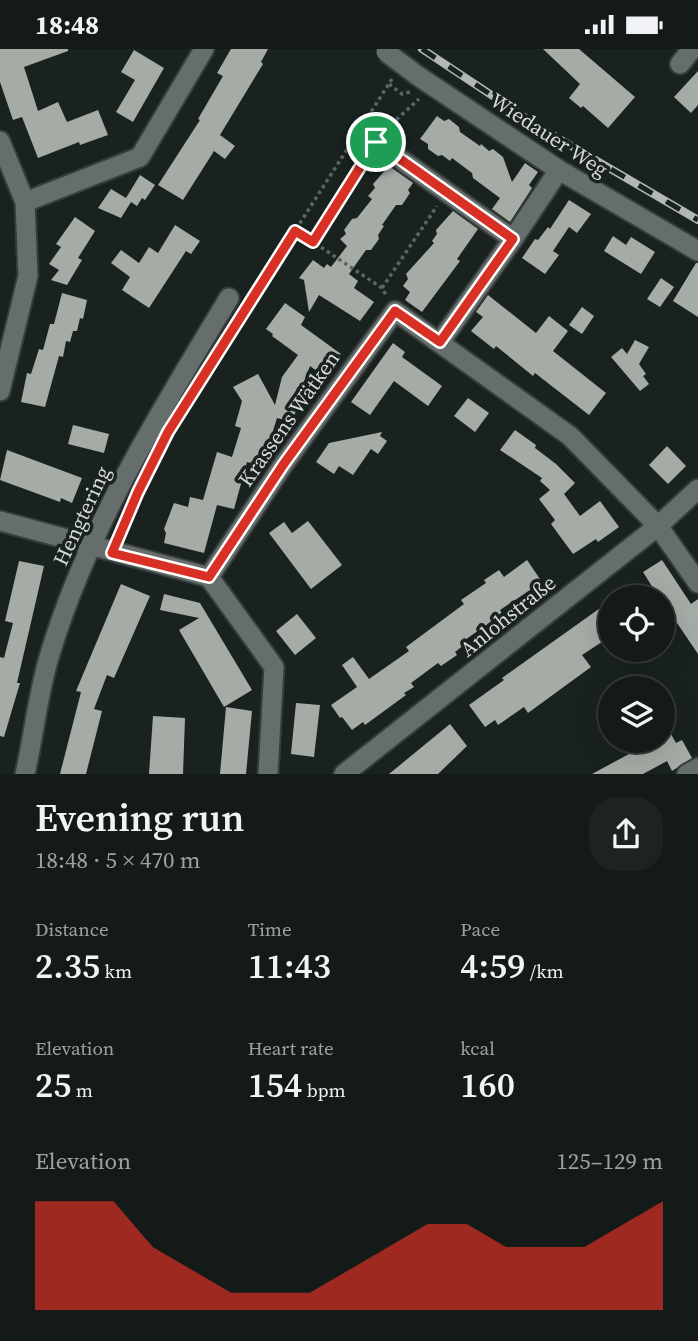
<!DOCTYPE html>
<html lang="en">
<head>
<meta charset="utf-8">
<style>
	body { margin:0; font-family:"Source Serif 4",serif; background:#1d2321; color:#f1f3f6; height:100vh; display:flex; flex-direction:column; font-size:26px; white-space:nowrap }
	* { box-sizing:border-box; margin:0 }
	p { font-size:23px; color:#9da1a2 }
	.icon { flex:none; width:38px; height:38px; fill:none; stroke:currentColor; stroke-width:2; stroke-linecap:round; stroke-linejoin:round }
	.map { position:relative; height:725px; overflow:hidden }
	.panel { display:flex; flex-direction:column; background:#141a18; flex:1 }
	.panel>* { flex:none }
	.controls { position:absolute; left:598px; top:536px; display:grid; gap:14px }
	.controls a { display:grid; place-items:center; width:77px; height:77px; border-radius:50%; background:#141a18; box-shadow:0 7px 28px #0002,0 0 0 2px #333837; font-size:35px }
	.pin { position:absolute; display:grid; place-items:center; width:60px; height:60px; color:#fff; margin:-30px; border:4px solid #fff; border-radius:50%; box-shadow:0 2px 7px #0007 }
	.round { display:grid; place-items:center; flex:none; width:74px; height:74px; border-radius:28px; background:#1d2321 }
	.head { display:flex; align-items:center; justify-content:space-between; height:119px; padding:0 35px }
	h1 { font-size:38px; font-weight:600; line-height:52px }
	.figures { display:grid; grid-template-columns:repeat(3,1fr); gap:10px; height:119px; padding:7px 35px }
	.figures div { display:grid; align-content:center }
	.figures b { font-size:35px; font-weight:600 }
	.figures small { font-size:19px; font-weight:400 }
	.figures p { font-size:19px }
	.chart { height:196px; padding:14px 35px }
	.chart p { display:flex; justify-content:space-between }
	.chart svg { width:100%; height:126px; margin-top:7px; fill:#d93025; opacity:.7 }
	.status { display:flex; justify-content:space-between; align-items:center; height:49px; padding:0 35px; background:#141a18; direction:ltr }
	.status svg { height:19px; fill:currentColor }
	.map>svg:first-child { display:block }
	.building { fill:#a5aca6 }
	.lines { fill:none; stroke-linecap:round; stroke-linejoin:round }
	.minor-casing { stroke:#373d3c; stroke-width:23 }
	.path { stroke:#5d6463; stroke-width:3.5; stroke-dasharray:3.5 3.5; stroke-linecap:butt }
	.minor { stroke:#656e6c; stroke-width:19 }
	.rail-casing { stroke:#b2b8b7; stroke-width:8 }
	.rail { stroke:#1a2220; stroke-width:5; stroke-dasharray:16; stroke-linecap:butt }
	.minor-bridge-casing { stroke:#373d3c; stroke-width:23; stroke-linecap:butt }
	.minor-bridge { stroke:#656e6c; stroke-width:19 }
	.route-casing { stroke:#fff; stroke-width:14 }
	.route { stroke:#d93025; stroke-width:9 }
	.labels { text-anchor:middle; stroke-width:7; stroke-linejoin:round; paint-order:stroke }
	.street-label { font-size:21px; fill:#d5dad9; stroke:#1a2220 }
</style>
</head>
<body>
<div class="status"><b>18:48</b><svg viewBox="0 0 49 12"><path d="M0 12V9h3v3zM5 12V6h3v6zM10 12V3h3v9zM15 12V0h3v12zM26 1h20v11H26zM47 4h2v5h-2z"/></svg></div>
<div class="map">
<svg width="698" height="725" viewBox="0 0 698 725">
	<rect width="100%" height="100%" fill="#1a2220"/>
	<!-- building -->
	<g class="building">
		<path d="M0,0H68V2L24,18L38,62L58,53L67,73L98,61L108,86L80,96L79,93L38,109L22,68L13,71L0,33Z"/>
		<path d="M231,0H268L261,13L263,15L220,86L235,97L225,110L214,102L183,151L158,136L200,71L198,70L223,27L217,24Z"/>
		<path d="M543,0H579L635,48L608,79L583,57L581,59L569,49L580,35Z"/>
		<path d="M134,1L164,19L133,73L116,63L135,31L121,23Z"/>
		<path d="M698,22V56L691,64L674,48Z"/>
		<path d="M437,67L444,72L449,70L459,78L460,83L480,97L481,95L489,102L493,100L503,108L512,133L525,114L538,123L529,136L532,139L510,173L492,160L500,149L473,129L472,124L452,109L450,112L442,106L438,107L428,100V95L420,90Z"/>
		<path d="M389,117L413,134L408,141L410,144L402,156H396L382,176L384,177L378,186L379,190L371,201H366L349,225L358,232L354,239L374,253L360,272L319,246L309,263L304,231L299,229L313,211L324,219L327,215L331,218L347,197L340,190L346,185L344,181L352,170L357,169L372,150L368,147L375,139L373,135Z"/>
		<path d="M140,126L155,136L145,151L142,149L137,157L131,153L121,169L98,159L111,140L126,149Z"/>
		<path d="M569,151L591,165L577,184L569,178L553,202L559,206L545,225L522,209L535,190L538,191L548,178L550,180Z"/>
		<path d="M453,162L478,180L457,210L460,212L422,263L405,251L410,243L403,237L408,230L406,225L434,194L432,192L437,185L436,181Z"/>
		<path d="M75,168L95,182L78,209L82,211L67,236L51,231L59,221L49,215L61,198L56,195Z"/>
		<path d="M175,176L200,192L191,205L186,202L149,259L122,241L130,228L111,214L121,201L139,214L149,198L158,204Z"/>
		<path d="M613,187L626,196L631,188L655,203L641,225L604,202Z"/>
		<path d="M696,214H698V268L673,252Z"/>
		<path d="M661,229L674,238L660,258L647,250Z"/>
		<path d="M62,244L87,251L83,270L80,269L77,282H73L70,293L66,292L63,308L59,307L45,358L21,353L27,324L31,325L39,300L43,301L50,275H54Z"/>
		<path d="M488,246L536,284L549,267L568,282L553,302L606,344L589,366L535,324L533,327L496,297L494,300L471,282L483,268L476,263Z"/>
		<path d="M285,254L305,268L301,276L341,305L325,328L310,317L297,350L299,353L292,373L277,369L262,417L247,413L234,460L217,456L204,504L164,494L166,484L164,480L174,454L188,458L190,448L203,451L217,403L232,408L241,379L235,377L242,352L233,338L258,325L275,356L282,328L298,306L272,287L273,285L266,280Z"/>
		<path d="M582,258L594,267L582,285L569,276Z"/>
		<path d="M635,291L649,298L639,315L646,325L643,327L649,335L640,342L611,308L622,299L627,305Z"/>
		<path d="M393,294L405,303L402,308L442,337L428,357L394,332L370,366L351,353Z"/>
		<path d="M468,349L489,364L475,383L454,367Z"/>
		<path d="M73,376L109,385L104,404L68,395Z"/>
		<path d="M515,381L536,396L535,399L556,415L575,434L564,445L580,467L600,452L619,478L598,493L596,490L573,505L551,475L555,471L539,450L550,441L540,432L542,429L500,401Z"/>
		<path d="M382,383L380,387L387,392L378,405L371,400L353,426L339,417L334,425L316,413L329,394Z"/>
		<path d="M667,397L686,417L668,435L649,416Z"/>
		<path d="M7,401L82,429L72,454L61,449L60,453L0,431Z"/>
		<path d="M308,472L342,516L311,540L269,484L284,473L292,484Z"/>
		<path d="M527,511L542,533L500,561L502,565L462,593L464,596L455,603L457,606L441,617L438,614L411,634L414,638L404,644L406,646L365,676L363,673L352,681L342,668L340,669L331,656L357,638L342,616L353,608L369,630L409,602L406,598L464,555L461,551L486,534L484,531L499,521L504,528Z"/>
		<path d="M662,511L691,555L698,550V605L675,571L669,575L663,567V548H640L653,539L643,523Z"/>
		<path d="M19,512L44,517L17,634H20L4,688L0,687V608L4,609L13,574L5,572Z"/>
		<path d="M121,535L150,547L114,629L107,626L94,660L102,662L86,725H60L81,643L76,642Z"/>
		<path d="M164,545L200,554L252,641L224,658L179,581L199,569L160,561Z"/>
		<path d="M603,557L611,567V587L582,606L591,618L528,664L524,658L498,676L495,671L485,678L469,656L504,631L502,629Z"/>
		<path d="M297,565L316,589L295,606L276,582Z"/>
		<path d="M296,654L320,656L314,708L291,705Z"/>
		<path d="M226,658L252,662L246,725H220Z"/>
		<path d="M153,667L185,669L183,725H149Z"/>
		<path d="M663,671L676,694L682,691L692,709L672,722L667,712L643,725H592L655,691H663Z"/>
		<path d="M450,675L467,697L438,725H389Z"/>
	</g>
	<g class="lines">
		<!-- minor casing -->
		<g class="minor-casing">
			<g id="minor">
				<path d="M680,15L692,0"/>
				<path d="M418,27L559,121L698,202"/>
				<path d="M0,92L25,153L28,227L0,342"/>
				<path d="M376,93L513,190"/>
				<path d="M25,153L140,108L204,0"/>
				<path d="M440,293L513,190L559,121"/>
				<path d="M0,472L209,528"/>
				<path d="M209,528L283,416L395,262L570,387L658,477L698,534"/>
				<path d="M209,528L274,618L268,725"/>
				<path d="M25,725C34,686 38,643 50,605C89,476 160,363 229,249"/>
				<path d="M344,725L658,477L698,440"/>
				<path d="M687,725L698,719"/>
			</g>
		</g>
		<!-- path -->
		<g class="path">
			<path d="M389,35L402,45L410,43"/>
			<path d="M386,80L419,50"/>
			<path d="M367,106L313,193L382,239L387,248"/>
			<path d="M295,182L313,193"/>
			<path d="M382,239L437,157"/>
			<path d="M247,257L392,30"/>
			<path d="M120,486L128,467"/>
		</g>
		<!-- minor -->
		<use href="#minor" class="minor"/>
		<!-- rail casing -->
		<g class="rail-casing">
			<path id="rail" d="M422,0L544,81L698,171"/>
		</g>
		<!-- rail -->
		<use href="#rail" class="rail"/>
		<!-- minor-bridge casing -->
		<g class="minor-bridge-casing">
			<path id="minor-bridge" d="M386,3L418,27"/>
		</g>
		<!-- minor-bridge -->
		<use href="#minor-bridge" class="minor-bridge"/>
	</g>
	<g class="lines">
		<!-- route casing -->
		<g class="route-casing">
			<path id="route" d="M376,93L513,190L440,293L395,262L283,416L209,528L112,504L138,443L168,383L295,182L313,193Z"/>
		</g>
		<!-- route -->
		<use href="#route" class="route"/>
	</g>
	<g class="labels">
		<!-- street labels -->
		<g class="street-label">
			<text transform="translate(549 86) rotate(33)" y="7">Wiedauer Weg</text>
			<text transform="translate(289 370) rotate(-55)" y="7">Krassens Wätken</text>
			<text transform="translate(82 467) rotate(-65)" y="7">Hengtering</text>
			<text transform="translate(508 567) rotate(-39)" y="7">Anlohstraße</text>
		</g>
	</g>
</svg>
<div class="controls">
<a><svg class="icon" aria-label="locate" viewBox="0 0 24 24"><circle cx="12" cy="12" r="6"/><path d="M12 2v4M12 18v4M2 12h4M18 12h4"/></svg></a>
<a><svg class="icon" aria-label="layers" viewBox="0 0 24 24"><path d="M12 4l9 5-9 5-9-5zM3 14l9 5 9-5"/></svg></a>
</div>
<div class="pin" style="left:376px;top:93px;background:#1e9e55"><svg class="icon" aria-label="arrive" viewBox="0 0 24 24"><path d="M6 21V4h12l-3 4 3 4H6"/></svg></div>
</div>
<section class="panel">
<div class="head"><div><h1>Evening run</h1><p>18:48 · 5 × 470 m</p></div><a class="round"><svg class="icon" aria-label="share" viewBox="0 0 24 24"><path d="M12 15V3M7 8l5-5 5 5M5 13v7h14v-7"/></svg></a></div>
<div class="figures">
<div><p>Distance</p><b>2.35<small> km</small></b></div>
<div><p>Time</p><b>11:43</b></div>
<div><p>Pace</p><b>4:59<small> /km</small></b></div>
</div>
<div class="figures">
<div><p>Elevation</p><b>25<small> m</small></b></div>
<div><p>Heart rate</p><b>154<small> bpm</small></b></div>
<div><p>kcal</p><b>160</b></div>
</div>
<div class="chart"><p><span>Elevation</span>125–129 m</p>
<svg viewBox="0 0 160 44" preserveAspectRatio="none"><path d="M0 44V6L10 6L20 6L30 22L40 30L50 38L60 38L70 38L80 30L90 22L100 14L110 14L120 22L130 22L140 22L150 14L160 6V44z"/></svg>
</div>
</section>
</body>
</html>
